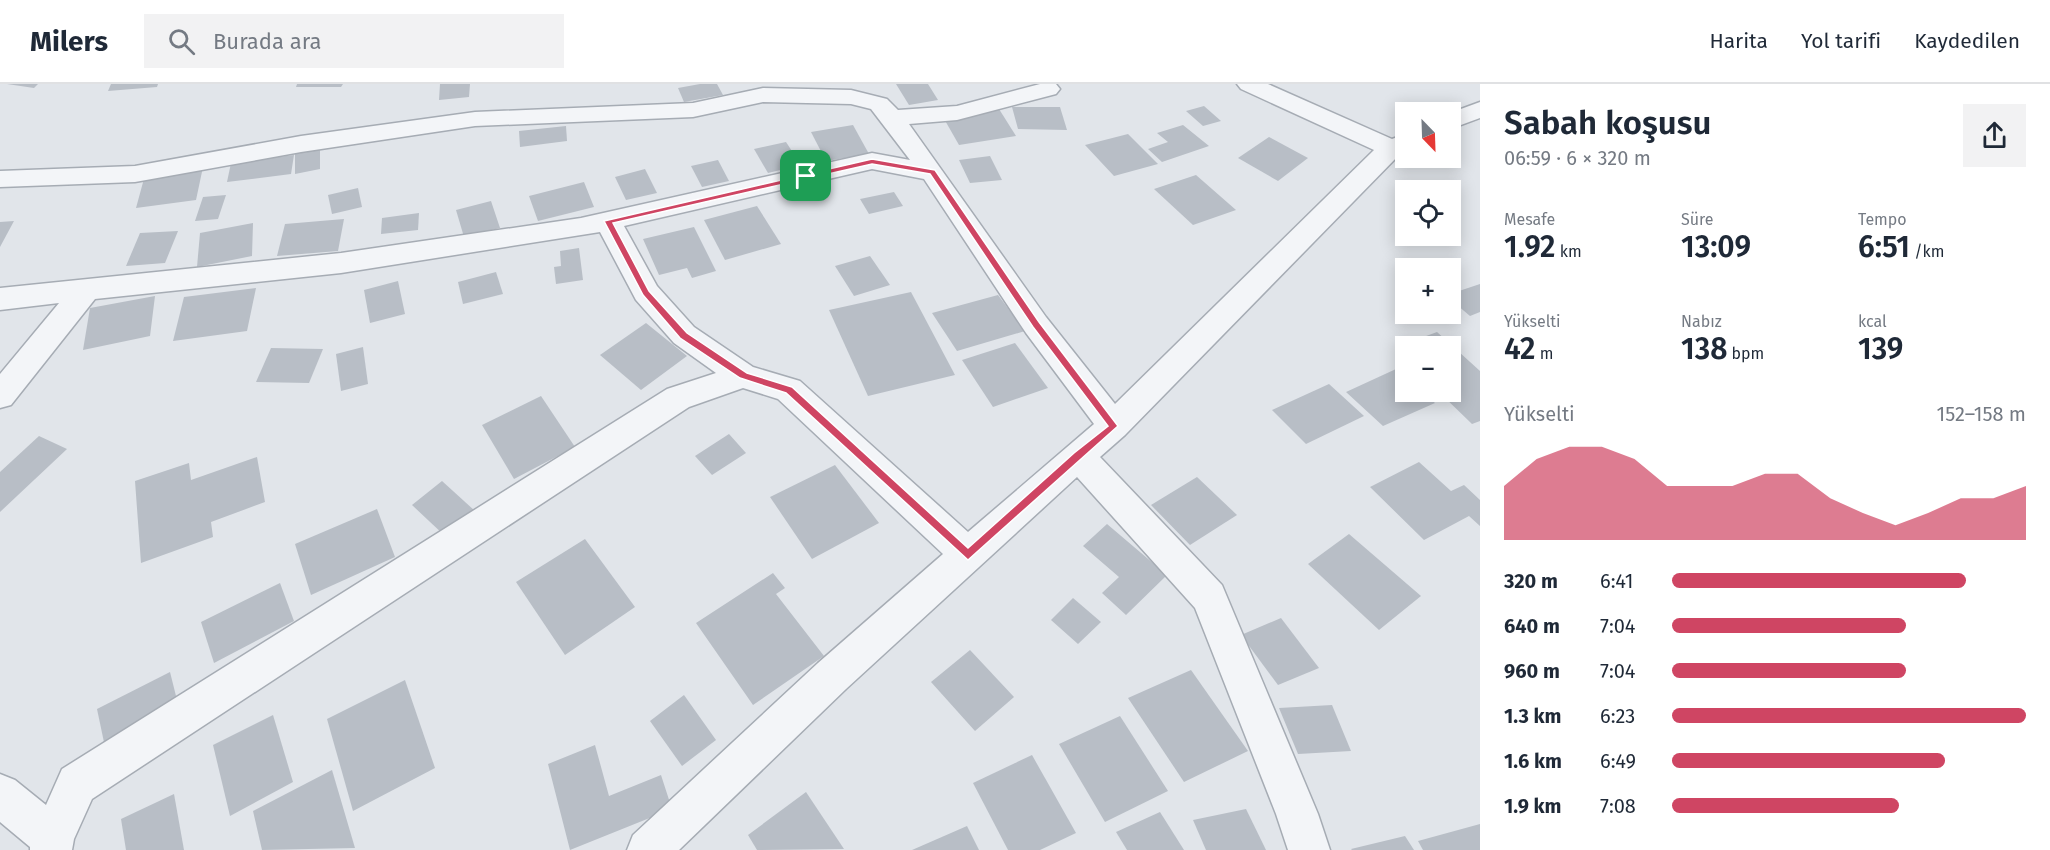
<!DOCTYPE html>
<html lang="tr">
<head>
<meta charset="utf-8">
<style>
	body { margin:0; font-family:"Fira Sans",sans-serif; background:#f2f2f3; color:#1f2937; height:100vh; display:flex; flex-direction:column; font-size:22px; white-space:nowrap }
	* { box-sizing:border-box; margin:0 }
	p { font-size:20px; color:#747a83 }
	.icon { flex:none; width:33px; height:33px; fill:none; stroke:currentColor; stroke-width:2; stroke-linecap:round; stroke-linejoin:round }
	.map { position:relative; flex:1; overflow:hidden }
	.sheet { display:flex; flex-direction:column; background:#fff; width:570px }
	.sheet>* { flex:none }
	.needle { width:39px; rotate:157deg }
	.fabs { position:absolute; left:1395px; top:18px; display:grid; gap:12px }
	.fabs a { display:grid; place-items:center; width:66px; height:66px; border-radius:0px; background:#fff; box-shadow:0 3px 15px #0003; font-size:30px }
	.pin { position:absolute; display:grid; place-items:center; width:51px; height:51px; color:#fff; margin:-26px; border-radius:12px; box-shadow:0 3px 9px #0006 }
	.round { display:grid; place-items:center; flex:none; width:63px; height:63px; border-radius:0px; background:#f2f2f3 }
	.overview { display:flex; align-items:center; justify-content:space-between; height:102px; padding:0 24px }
	h1 { font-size:33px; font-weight:600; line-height:45px }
	.figures { display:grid; grid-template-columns:repeat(3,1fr); gap:9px; height:102px; padding:6px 24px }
	.figures div { display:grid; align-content:center }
	.figures b { font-size:30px; font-weight:600 }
	.figures small { font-size:16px; font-weight:400 }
	.figures p { font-size:16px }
	.chart { height:168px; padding:12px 24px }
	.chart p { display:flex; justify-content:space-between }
	.chart svg { width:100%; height:108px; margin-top:6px; fill:#cf4563; opacity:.7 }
	ul { padding:0 24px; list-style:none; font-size:20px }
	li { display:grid; grid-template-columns:96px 72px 1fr; align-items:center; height:45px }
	li i { height:15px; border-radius:8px; background:#cf4563 }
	header { display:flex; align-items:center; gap:36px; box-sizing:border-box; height:84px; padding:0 30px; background:#fff; border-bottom:2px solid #e0e1e3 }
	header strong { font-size:28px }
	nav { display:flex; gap:33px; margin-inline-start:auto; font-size:21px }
	.search { width:420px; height:54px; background:#f2f2f3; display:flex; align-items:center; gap:15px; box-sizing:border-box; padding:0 21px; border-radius:0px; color:#747a83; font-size:22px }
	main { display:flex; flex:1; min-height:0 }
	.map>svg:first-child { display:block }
	.building { fill:#b8bec6 }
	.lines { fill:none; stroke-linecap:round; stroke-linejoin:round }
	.minor-casing { stroke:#a6acb4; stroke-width:3 }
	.minor { fill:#f3f5f8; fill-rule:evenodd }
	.route { fill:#cf4563; stroke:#fff; stroke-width:1.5; fill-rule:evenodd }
</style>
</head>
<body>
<header>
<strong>Milers</strong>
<div class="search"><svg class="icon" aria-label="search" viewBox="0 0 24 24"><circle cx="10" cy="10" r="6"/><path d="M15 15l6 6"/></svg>Burada ara</div>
<nav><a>Harita</a><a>Yol tarifi</a><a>Kaydedilen</a></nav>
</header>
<main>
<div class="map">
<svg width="1480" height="766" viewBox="0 0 1480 766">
	<rect width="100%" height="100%" fill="#e1e5ea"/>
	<!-- building -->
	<g class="building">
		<path d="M7,0H38L34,4Z"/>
		<path d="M111,0H158L157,3L108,7Z"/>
		<path d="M297,0H343L341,3H296Z"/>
		<path d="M440,0H470L469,13L439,16Z"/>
		<path d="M700,0H717L723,11L684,18L678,4Z"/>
		<path d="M896,0H928L938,16L909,21Z"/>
		<path d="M1204,22L1221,37L1203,42L1186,27Z"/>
		<path d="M1012,23H1060L1067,46L1018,45Z"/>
		<path d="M999,25L1016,52L959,61L943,33Z"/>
		<path d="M853,41L869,70L826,77L811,48Z"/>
		<path d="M1183,41L1209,62L1162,78L1148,65L1168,58L1157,49Z"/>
		<path d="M566,42L567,57L520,63L519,47Z"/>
		<path d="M1128,50L1158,80L1114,92L1085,61Z"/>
		<path d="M1269,53L1308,74L1278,97L1238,74Z"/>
		<path d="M786,58L801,81L768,89L754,65Z"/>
		<path d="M320,66V85L295,90V70Z"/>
		<path d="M294,71L291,90L227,98L231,79Z"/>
		<path d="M990,72L1002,96L970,99L959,76Z"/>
		<path d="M718,76L729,97L702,103L691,82Z"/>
		<path d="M203,83L196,116L136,124L145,91Z"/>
		<path d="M645,85L657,109L626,116L615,93Z"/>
		<path d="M1196,91L1236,126L1193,141L1154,105Z"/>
		<path d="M584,98L594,123L538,137L529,112Z"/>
		<path d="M358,104L362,123L332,130L328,111Z"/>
		<path d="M894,108L903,122L869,130L860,115Z"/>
		<path d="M226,111L218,135L195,137L203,113Z"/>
		<path d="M491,117L500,144L464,153L456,126Z"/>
		<path d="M757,122L781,160L725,176L704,136Z"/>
		<path d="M419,129L418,146L381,150L382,134Z"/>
		<path d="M344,135L338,167L277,172L285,140Z"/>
		<path d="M14,137L0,163V138Z"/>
		<path d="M253,139L252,172L197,183L200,149Z"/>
		<path d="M694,143L716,187L692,194L687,184L659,191L643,155Z"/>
		<path d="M178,147L165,179L126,182L140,149Z"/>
		<path d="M579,164L583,196L556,200L554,183L561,182L560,167Z"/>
		<path d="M870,172L890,201L854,212L835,182Z"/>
		<path d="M496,188L503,210L463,220L458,198Z"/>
		<path d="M398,197L405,230L370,239L364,206Z"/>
		<path d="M1480,200V228L1470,232L1450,215V210Z"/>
		<path d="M256,204L247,247L173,257L184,213Z"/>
		<path d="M911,208L955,291L868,312L829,226Z"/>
		<path d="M998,211L1025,247L957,267L932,229Z"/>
		<path d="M155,212L150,252L83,266L90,224Z"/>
		<path d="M646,239L687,272L641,306L600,271Z"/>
		<path d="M1437,248L1480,287V337L1472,340L1439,308H1450V262H1426L1418,255Z"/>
		<path d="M1015,259L1048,304L993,323L962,276Z"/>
		<path d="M363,263L368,300L341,307L336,270Z"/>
		<path d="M271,264L323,265L309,299L256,298Z"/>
		<path d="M1396,285L1406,293V308H1422L1435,319L1383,342L1346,308Z"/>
		<path d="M1329,300L1364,332L1306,360L1272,326Z"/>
		<path d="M541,312L575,363L514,395L482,341Z"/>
		<path d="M729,350L746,369L712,391L695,372Z"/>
		<path d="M39,352L67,365L0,428V388Z"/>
		<path d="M257,373L265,418L211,438L213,453L141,479L135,397L189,379L191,396Z"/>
		<path d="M1419,378L1451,407L1464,401L1480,416V442L1469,432L1424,456L1370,403Z"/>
		<path d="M835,381L879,439L812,475L770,413Z"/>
		<path d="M1197,393L1237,431L1190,461L1151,421Z"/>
		<path d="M442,397L475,427L445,452L412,421Z"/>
		<path d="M377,425L395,473L311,511L295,460Z"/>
		<path d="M1107,440L1167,491L1126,531L1102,509L1119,493L1083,462Z"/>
		<path d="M1349,450L1421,512L1379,546L1308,480Z"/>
		<path d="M585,455L635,523L565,571L516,498Z"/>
		<path d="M773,489L785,504L776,510L824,572L753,621L696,539Z"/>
		<path d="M280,499L294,537L214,579L201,538Z"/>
		<path d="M1073,514L1101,538L1078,560L1051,536Z"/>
		<path d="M1281,534L1319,584L1278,601L1241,551Z"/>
		<path d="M970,566L1014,613L975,647L931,598Z"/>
		<path d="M1191,586L1248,667L1184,698L1128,614Z"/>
		<path d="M170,588L179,624L105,663L97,625Z"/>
		<path d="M405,596L435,684L353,727L327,635Z"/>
		<path d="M684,611L716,656L682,682L650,637Z"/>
		<path d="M1332,621L1351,667L1298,670L1279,624Z"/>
		<path d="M273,631L293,698L230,732L213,661Z"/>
		<path d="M1120,632L1168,707L1105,738L1059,660Z"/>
		<path d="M595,661L609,712L661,691L672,725L570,766L548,680Z"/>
		<path d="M1032,671L1076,749L1040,766H1008L973,699Z"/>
		<path d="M332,686L355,764L262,766L253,727Z"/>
		<path d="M806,708L844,765L757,766L748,751Z"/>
		<path d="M174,710L184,766H126L121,735Z"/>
		<path d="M1246,725L1266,766H1206L1193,736Z"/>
		<path d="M1160,728L1184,766H1127L1116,748Z"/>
		<path d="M1480,740V766H1423L1418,757Z"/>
		<path d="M967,742L979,766H912Z"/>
		<path d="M1405,752L1414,766H1352L1351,765Z"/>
	</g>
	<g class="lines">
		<!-- minor casing -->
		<g class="minor-casing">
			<g id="minor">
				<path d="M1040,0H1056L1060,5L1056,10L957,36L909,40L1046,233L1115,320L1374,66L1241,5L1237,0H1268L1392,55L1406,50V67L1400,70L1125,351L1100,373L1222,501L1318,730L1330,766H1288L1276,730L1195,524L1077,393L846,605L679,766H627L633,751L818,579L943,470L778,315L743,304L689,323L92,715L74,755L72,766H30V763L0,738V690L15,696L46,721L62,685L667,305L716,289L674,259L636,216L600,148L341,189L95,215L11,321L0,324V290L59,219L0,226V204L341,169L581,134L872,69L910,76L871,25L851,20L763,18L693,33L475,42L301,68L135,98L0,103V87L135,82L301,52L475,28L693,19L763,4L851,6L887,15L898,26L957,22ZM872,85L924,95L1026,249L1094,340L968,448L800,297L753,283L694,243L657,202L624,142Z"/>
				<path d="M1480,18V34L1450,45V29Z"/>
			</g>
		</g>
		<!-- minor -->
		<use href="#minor" class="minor"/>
	</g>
	<!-- route -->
	<path class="route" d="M872,75L935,86L1039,238L1118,342L968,476L786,309L740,294L680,254L643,211L604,137ZM872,80L930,90L1033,243L1108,342L1074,369L968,464L792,303L747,289L687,249L649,207L613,139Z"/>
</svg>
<div class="fabs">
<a><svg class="needle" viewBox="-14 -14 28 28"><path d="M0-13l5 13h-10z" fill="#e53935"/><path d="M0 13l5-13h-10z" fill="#747a83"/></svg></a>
<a><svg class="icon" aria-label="locate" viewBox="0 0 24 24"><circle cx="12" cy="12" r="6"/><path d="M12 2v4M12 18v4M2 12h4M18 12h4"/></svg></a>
<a>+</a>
<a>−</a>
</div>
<div class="pin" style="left:806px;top:92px;background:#1e9e55"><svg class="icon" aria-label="arrive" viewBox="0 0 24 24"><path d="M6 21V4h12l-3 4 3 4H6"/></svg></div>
</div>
<section class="sheet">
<div class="overview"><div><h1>Sabah koşusu</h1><p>06:59 · 6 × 320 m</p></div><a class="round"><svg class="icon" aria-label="share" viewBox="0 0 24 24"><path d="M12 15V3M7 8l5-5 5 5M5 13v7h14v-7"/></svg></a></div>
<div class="figures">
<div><p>Mesafe</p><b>1.92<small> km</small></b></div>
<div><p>Süre</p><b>13:09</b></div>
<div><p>Tempo</p><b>6:51<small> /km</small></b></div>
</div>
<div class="figures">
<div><p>Yükselti</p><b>42<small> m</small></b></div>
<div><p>Nabız</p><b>138<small> bpm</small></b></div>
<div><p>kcal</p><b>139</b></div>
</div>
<div class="chart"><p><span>Yükselti</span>152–158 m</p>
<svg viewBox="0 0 160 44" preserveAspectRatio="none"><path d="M0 44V22L10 11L20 6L30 6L40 11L50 22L60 22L70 22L80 17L90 17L100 27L110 33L120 38L130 33L140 27L150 27L160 22V44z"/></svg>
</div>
<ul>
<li><b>320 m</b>6:41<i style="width:83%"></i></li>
<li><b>640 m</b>7:04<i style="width:66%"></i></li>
<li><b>960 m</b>7:04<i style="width:66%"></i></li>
<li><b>1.3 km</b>6:23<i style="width:100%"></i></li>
<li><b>1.6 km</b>6:49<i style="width:77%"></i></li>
<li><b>1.9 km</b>7:08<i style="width:64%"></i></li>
</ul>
</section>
</main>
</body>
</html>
